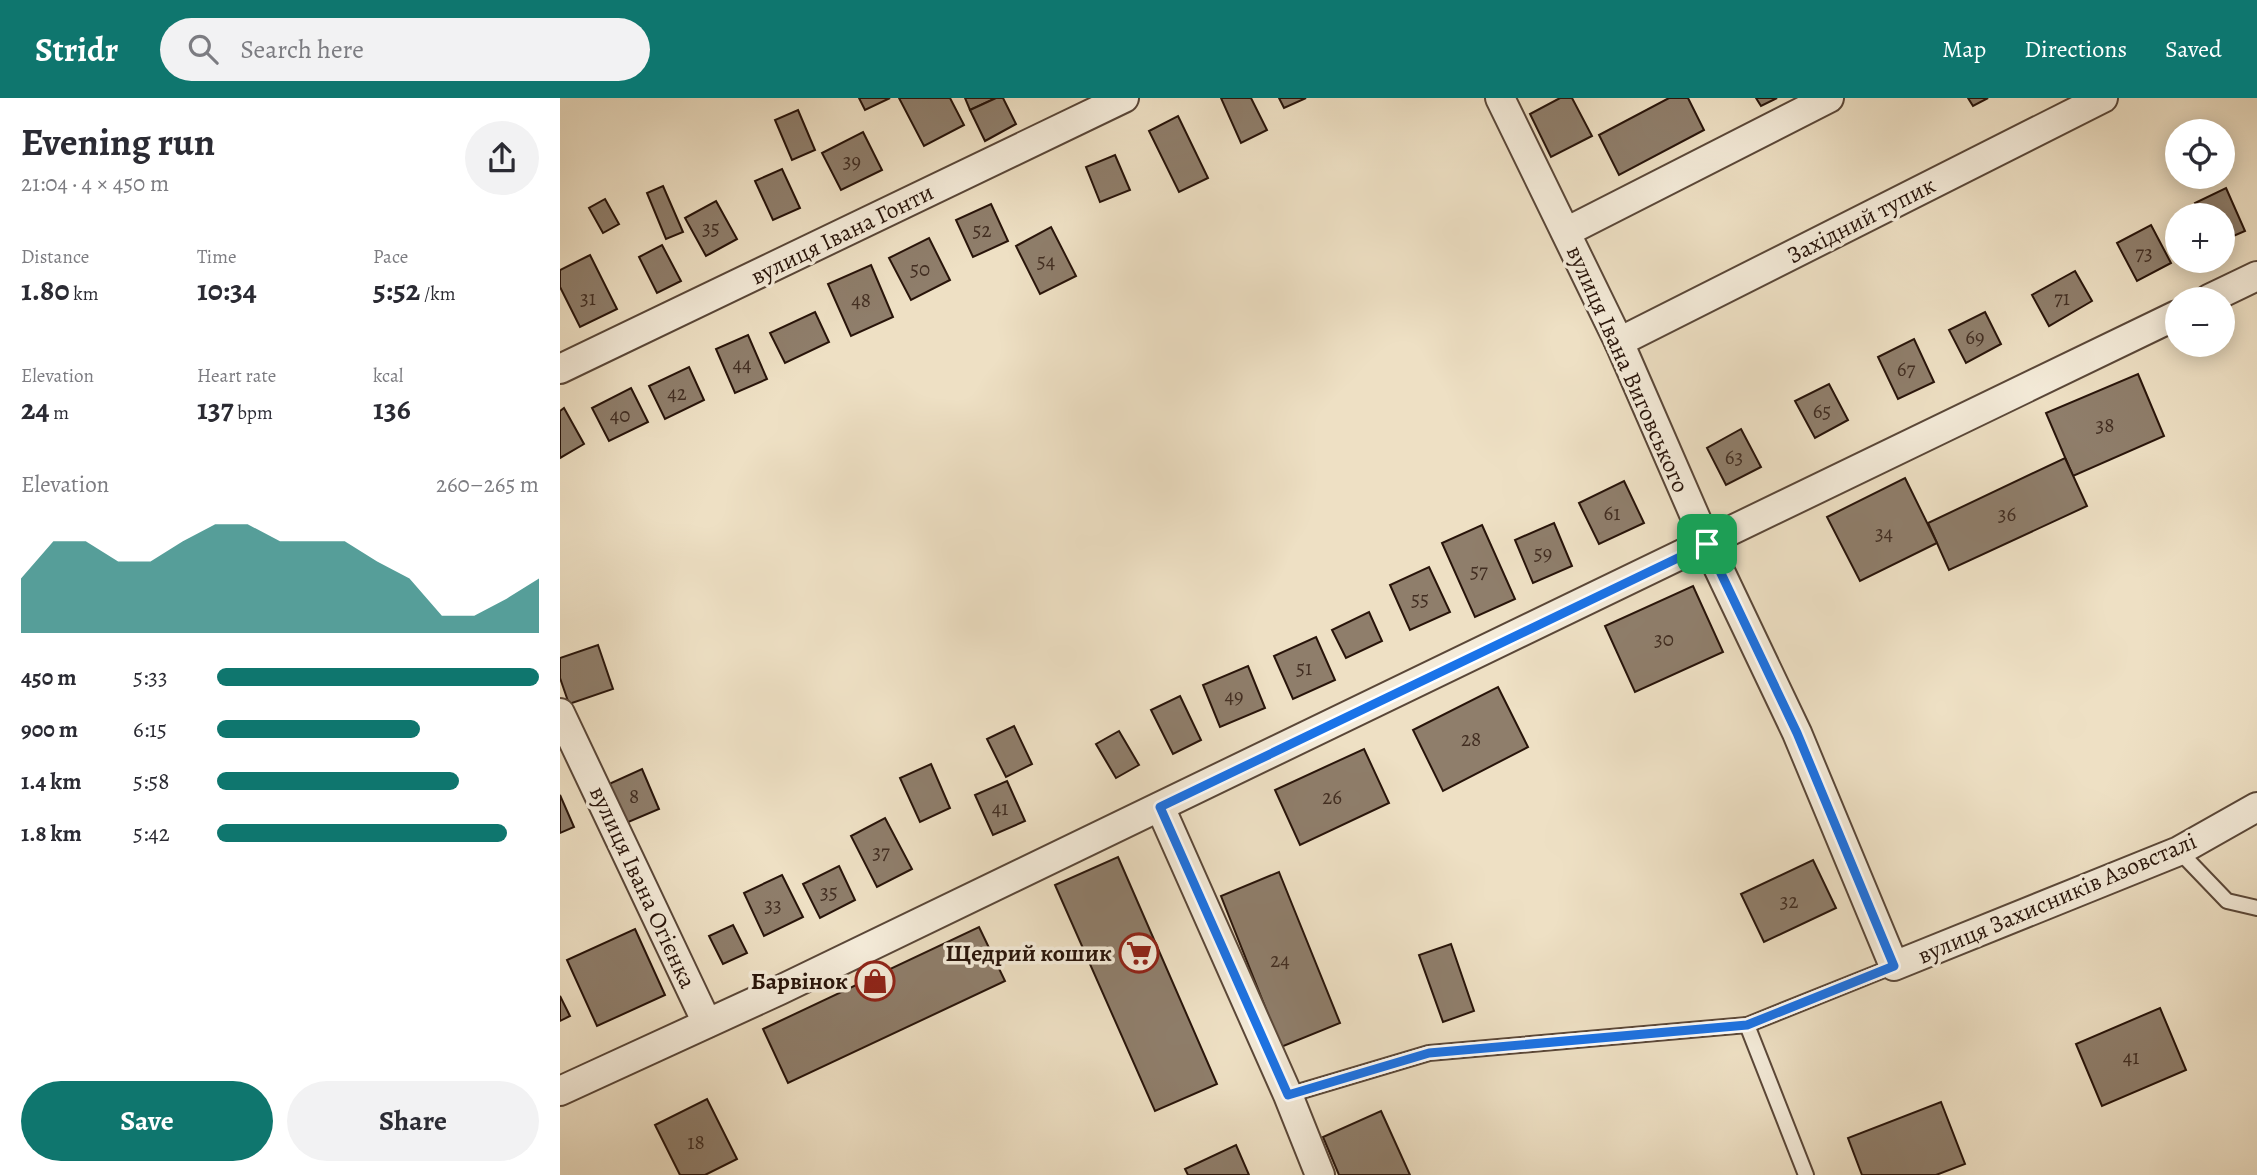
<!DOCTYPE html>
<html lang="en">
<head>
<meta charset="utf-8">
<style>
	body { margin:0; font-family:Alegreya,serif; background:#f2f2f3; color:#2b2b33; height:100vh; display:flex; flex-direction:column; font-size:26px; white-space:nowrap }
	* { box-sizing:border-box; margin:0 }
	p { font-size:23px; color:#7c7c81 }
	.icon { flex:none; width:38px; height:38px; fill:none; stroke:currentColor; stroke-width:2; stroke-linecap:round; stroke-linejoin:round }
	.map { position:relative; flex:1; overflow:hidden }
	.details { display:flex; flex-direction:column; background:#fff; width:560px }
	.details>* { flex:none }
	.controls { position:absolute; left:1605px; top:21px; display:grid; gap:14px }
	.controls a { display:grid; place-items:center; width:70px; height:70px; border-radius:50%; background:#fff; box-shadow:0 4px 18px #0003; font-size:35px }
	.pin { position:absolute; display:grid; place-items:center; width:60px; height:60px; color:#fff; margin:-30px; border-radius:14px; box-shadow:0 4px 10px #0006 }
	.round { display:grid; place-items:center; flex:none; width:74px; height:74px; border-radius:37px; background:#f2f2f3 }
	.summary { display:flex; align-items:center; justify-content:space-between; height:119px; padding:0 21px }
	h1 { font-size:38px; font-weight:700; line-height:52px }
	.figures { display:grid; grid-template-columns:repeat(3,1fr); gap:10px; height:119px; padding:7px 21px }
	.figures div { display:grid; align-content:center }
	.figures b { font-size:30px; font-weight:700 }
	.figures small { font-size:19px; font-weight:400 }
	.figures p { font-size:19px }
	.chart { height:196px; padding:14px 21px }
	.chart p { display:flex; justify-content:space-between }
	.chart svg { width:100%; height:126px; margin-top:7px; fill:#0f766e; opacity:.7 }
	.primary-button { display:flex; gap:14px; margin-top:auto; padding:14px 21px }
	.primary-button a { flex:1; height:80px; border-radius:42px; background:#0f766e; color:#fff; font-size:28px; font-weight:700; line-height:80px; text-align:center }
	.primary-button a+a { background:#f2f2f3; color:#2b2b33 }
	ul { padding:0 21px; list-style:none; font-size:23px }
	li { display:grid; grid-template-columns:112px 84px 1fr; align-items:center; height:52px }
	li i { height:18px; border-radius:9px; background:#0f766e }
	header { display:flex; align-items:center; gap:42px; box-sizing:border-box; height:98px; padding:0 35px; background:#0f766e; color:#fff }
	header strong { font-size:33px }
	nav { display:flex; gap:38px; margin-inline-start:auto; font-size:24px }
	.search { width:490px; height:63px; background:#f2f2f3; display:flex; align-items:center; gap:18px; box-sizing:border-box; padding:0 24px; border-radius:38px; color:#7c7c81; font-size:26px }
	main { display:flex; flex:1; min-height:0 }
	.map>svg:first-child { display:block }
	.building { fill:#8f7e6b; stroke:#28140a; stroke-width:2 }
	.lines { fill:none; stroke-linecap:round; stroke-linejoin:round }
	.lane-casing { stroke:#5a4738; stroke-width:18 }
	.street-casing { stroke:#5a4738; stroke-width:32 }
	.lane { stroke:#f4ebd9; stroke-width:14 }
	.street { stroke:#f4ebd9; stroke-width:28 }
	.route-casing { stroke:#fff; stroke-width:14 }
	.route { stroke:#1a73e8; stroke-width:9 }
	.labels { text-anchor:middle; stroke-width:7; stroke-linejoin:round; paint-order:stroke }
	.number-label { font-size:21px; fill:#422e22 }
	.street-label { font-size:24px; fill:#28140a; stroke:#f4ebd9 }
	.poi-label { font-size:24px; font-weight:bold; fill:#28140a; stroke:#f4ebd9; text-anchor:end }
</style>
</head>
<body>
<header>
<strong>Stridr</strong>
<div class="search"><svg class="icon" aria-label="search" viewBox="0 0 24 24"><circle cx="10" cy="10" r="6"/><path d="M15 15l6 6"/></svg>Search here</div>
<nav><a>Map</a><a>Directions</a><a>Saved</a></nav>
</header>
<main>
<section class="details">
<div class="summary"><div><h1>Evening run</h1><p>21:04 · 4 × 450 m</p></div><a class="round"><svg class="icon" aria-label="share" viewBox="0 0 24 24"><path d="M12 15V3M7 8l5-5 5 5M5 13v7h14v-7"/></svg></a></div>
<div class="figures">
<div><p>Distance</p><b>1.80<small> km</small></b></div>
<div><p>Time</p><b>10:34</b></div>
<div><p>Pace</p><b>5:52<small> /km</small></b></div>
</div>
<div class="figures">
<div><p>Elevation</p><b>24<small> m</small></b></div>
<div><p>Heart rate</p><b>137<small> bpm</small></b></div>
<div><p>kcal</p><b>136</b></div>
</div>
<div class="chart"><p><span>Elevation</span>260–265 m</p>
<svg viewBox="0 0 160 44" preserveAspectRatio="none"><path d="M0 44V25L10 12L20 12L30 19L40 19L50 12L60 6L70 6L80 12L90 12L100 12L110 19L120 25L130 38L140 38L150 32L160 25V44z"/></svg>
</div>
<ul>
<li><b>450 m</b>5:33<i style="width:100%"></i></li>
<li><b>900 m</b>6:15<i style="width:63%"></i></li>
<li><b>1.4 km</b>5:58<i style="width:75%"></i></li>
<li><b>1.8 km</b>5:42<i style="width:90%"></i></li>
</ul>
<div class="primary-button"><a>Save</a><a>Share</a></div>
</section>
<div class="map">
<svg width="1697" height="1077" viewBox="0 0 1697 1077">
	<rect width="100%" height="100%" fill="#eee0c4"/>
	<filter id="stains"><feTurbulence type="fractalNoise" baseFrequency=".00286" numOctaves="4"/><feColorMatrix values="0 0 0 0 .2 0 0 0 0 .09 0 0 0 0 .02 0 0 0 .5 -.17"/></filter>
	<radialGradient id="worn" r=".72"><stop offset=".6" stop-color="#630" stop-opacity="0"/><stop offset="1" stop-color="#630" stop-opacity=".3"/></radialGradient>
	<!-- building -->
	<g class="building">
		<path d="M299,0H330L305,12Z"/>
		<path d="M339,0H390L404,27L364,48Z"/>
		<path d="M405,0H436L410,12Z"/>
		<path d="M436,0H443L456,26L425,43L410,12Z"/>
		<path d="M661,0H691L707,32L681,45Z"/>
		<path d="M719,0H746L724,10Z"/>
		<path d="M1000,0H1012L1032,38L991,59L970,16Z"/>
		<path d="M1109,0H1128L1144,32L1059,77L1039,37Z"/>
		<path d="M1196,0H1217L1201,8Z"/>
		<path d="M1408,0H1428L1413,8Z"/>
		<path d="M238,12L255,52L232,62L215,22Z"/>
		<path d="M618,18L648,80L619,94L589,33Z"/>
		<path d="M303,34L322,72L281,92L262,55Z"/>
		<path d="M555,57L570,92L540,104L526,69Z"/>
		<path d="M222,71L240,110L213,122L195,83Z"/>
		<path d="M103,88L123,134L106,141L87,95Z"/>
		<path d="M1666,90L1685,133L1662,143V117H1641L1635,105Z"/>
		<path d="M45,101L59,126L43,135L29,110Z"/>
		<path d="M156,103L177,141L146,158L125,120Z"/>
		<path d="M431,106L448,143L413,159L396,122Z"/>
		<path d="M1591,127L1611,165L1577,183L1557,145Z"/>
		<path d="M491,129L516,178L480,196L456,148Z"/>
		<path d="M369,140L390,182L351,202L329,160Z"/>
		<path d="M102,147L121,183L97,195L79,159Z"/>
		<path d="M30,157L57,211L20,229L0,189V172Z"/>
		<path d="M311,167L333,219L291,238L268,186Z"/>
		<path d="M1515,173L1532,203L1489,228L1472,197Z"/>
		<path d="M255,214L269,244L225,265L210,235Z"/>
		<path d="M1425,214L1441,246L1406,265L1389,232Z"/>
		<path d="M188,237L207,281L175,295L156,251Z"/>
		<path d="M1354,241L1374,284L1338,301L1318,259Z"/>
		<path d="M129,269L144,302L105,321L89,288Z"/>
		<path d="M1578,276L1604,338L1513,378L1486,315Z"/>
		<path d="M1269,286L1288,322L1255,340L1235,303Z"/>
		<path d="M71,290L88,324L49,343L32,310Z"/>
		<path d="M4,310L24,346L0,360V313Z"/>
		<path d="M1181,331L1201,369L1166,387L1147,350Z"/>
		<path d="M1505,360L1527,408L1389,472L1368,425Z"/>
		<path d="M1345,380L1377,445L1300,483L1267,419Z"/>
		<path d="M1064,383L1084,425L1039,446L1019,405Z"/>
		<path d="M994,425L1012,468L973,485L955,442Z"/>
		<path d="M922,427L955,501L915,519L882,445Z"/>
		<path d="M869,469L890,514L850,532L830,487Z"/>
		<path d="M1133,488L1163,554L1075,594L1045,528Z"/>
		<path d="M809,514L822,543L786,560L772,532Z"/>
		<path d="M756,539L775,582L733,601L714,558Z"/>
		<path d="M38,547L53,591L9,606L0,580V560Z"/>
		<path d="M688,568L705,610L660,629L643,587Z"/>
		<path d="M938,589L968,649L883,693L853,632Z"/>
		<path d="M620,598L641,642L613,656L591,612Z"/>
		<path d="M454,628L472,666L446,679L427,641Z"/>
		<path d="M559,633L579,667L556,680L536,646Z"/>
		<path d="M804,651L829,705L740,747L715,692Z"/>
		<path d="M371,666L390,710L360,724L340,680Z"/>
		<path d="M82,671L99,711L66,725L49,686Z"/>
		<path d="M447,683L465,723L433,737L415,697Z"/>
		<path d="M0,697L14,729L0,735Z"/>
		<path d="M325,720L352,771L317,789L291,738Z"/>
		<path d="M558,759L657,986L595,1013L495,787Z"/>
		<path d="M1253,762L1276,810L1204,844L1181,796Z"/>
		<path d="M279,768L295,802L260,820L243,786Z"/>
		<path d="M719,774L780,925L721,949L661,798Z"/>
		<path d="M222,777L243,819L204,838L184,795Z"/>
		<path d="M173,827L187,855L163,866L149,838Z"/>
		<path d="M419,829L445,883L228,985L203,931Z"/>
		<path d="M75,831L105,897L37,928L7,862Z"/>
		<path d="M891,846L914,913L883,924L859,857Z"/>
		<path d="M0,898L10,918L0,923Z"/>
		<path d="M1600,910L1626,972L1542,1008L1516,946Z"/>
		<path d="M147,1001L177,1061L145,1077H120L95,1027Z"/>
		<path d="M1381,1004L1405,1066L1376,1077H1302L1288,1040Z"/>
		<path d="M821,1013L850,1077H779L763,1039Z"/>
		<path d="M676,1047L689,1077H628L625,1071Z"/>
	</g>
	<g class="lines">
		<!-- lane casing -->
		<g class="lane-casing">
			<g id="lane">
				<path d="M1619,753L1667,803L1697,810"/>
				<path d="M1187,927L1246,1077"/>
				<path d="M728,997L869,955L1187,927L1334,868"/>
			</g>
		</g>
		<!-- street casing -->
		<g class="street-casing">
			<g id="street">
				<path d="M940,0L1059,244L1147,446L1237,635L1334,868L1619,753L1697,709"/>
				<path d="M1006,134L1269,0"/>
				<path d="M1649,201L1697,178"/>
				<path d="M1059,244L1543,0"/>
				<path d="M0,271L564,0"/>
				<path d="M0,615L147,925"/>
				<path d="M600,709L728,997L760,1077"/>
				<path d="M0,993L220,892L1617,217"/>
			</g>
		</g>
		<!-- lane -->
		<use href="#lane" class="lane"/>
		<!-- street -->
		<use href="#street" class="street"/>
	</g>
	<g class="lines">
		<!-- route casing -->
		<g class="route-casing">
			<path id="route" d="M1147,446L1237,635L1334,868L1187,927L869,955L728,997L600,709Z"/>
		</g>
		<!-- route -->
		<use href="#route" class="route"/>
	</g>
	<!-- icons -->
	<defs>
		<g id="supermarket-ring" transform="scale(2.0125)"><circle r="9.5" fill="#f4ebd9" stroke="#8f2418" stroke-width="1.5"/><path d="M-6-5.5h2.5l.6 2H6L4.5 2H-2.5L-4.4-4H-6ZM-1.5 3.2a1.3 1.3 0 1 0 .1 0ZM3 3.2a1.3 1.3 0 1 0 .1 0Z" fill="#8f2418"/></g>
		<g id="shop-ring" transform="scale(2.0125)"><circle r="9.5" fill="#f4ebd9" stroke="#8f2418" stroke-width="1.5"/><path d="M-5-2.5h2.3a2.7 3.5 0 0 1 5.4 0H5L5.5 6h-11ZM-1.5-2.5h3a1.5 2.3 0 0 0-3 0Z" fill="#8f2418"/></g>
	</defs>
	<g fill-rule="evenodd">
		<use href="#supermarket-ring" x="579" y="855"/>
		<use href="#shop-ring" x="315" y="883"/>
	</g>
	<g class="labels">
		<!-- number labels -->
		<g class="number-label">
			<text x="292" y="70">39</text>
			<text x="151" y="137">35</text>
			<text x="422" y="139">52</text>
			<text x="1584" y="162">73</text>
			<text x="486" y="170">54</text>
			<text x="360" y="178">50</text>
			<text x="28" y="207">31</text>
			<text x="1502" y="207">71</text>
			<text x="301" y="209">48</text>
			<text x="1415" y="246">69</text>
			<text x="182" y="273">44</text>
			<text x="1346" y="278">67</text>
			<text x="117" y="302">42</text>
			<text x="1262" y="320">65</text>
			<text x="60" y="324">40</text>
			<text x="1545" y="334">38</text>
			<text x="1174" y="366">63</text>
			<text x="1052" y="422">61</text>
			<text x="1447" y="423">36</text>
			<text x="1324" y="442">34</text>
			<text x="983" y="462">59</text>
			<text x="919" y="480">57</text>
			<text x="860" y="508">55</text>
			<text x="1104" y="548">30</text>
			<text x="744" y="577">51</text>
			<text x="674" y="605">49</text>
			<text x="911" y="648">28</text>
			<text x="74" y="705">8</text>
			<text x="772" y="706">26</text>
			<text x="440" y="717">41</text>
			<text x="321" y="761">37</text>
			<text x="269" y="801">35</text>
			<text x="1229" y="810">32</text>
			<text x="213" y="814">33</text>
			<text x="720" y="869">24</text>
			<text x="1571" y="966">41</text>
			<text x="136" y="1051">18</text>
		</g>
		<!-- street labels -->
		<g class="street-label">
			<text transform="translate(1301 122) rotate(-27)" y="8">Західний тупик</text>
			<text transform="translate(282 136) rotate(-26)" y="8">вулиця Івана Гонти</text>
			<text transform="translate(1068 271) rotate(66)" y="8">вулиця Івана Виговського</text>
			<text transform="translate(83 789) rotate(65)" y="8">вулиця Івана Огієнка</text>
			<text transform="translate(1497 800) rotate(-23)" y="8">вулиця Захисників Азовсталі</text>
		</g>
		<!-- poi labels -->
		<g class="poi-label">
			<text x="552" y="863">Щедрий кошик</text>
			<text x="288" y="891">Барвінок</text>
		</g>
	</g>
	<rect width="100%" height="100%" filter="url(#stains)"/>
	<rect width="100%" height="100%" fill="url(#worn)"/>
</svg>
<div class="controls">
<a><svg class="icon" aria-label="locate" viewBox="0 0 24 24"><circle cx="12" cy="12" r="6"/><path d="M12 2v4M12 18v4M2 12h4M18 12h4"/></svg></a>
<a>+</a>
<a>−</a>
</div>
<div class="pin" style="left:1147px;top:446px;background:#1e9e55"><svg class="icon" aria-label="arrive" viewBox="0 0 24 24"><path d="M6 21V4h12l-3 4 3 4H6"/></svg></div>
</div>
</main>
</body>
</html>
